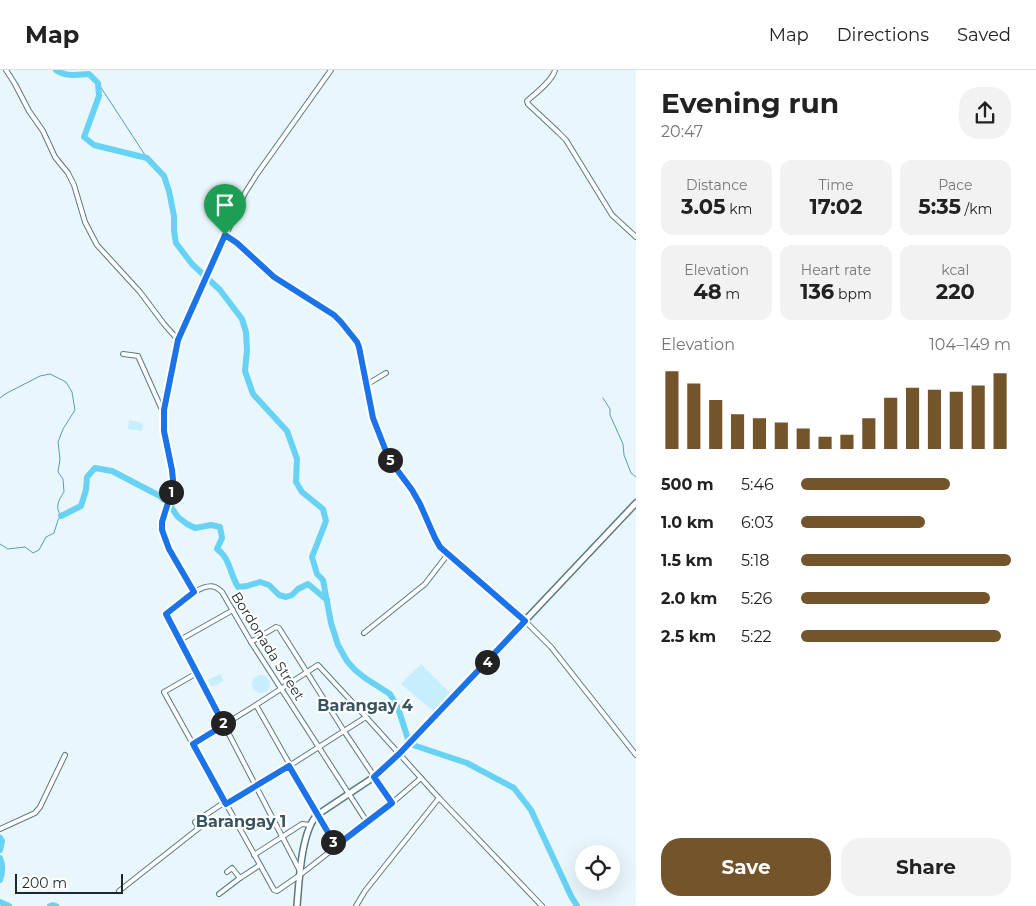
<!DOCTYPE html>
<html lang="en">
<head>
<meta charset="utf-8">
<style>
	body { margin:0; font-family:Montserrat,sans-serif; background:#f2f2f2; color:#222; height:100vh; display:flex; flex-direction:column; font-size:19px; white-space:nowrap }
	* { box-sizing:border-box; margin:0 }
	p { font-size:16px; color:#767676 }
	.icon { flex:none; width:28px; height:28px; fill:none; stroke:currentColor; stroke-width:2; stroke-linecap:round; stroke-linejoin:round }
	.map { position:relative; flex:1; overflow:hidden }
	.details { display:flex; flex-direction:column; background:#fff; width:400px }
	.details>* { flex:none }
	.fabs { position:absolute; left:575px; top:775px; display:grid; gap:10px }
	.fabs a { display:grid; place-items:center; width:45px; height:45px; border-radius:50%; background:#fff; box-shadow:0 5px 20px #0002; font-size:25px }
	.scale { position:absolute; left:15px; bottom:12px; width:108px; box-sizing:border-box; padding-left:5px; border:2px solid #1b282d; border-top:0; font-size:14px; line-height:18px; white-space:nowrap; color:#1b282d; -webkit-text-stroke:4px #fff; paint-order:stroke }
	.pin { position:absolute; display:grid; place-items:center; width:42px; height:42px; color:#fff; margin:-51px -21px; border-radius:50% 50% 50% 0; rotate:-45deg; box-shadow:0 0 5px #0007 }
	.pin .icon { rotate:45deg }
	.km { position:absolute; width:25px; height:25px; margin:-12px; border-radius:50%; background:#222; color:#fff; font-size:14px; line-height:25px; text-align:center }
	.round { display:grid; place-items:center; flex:none; width:52px; height:52px; border-radius:20px; background:#f2f2f2 }
	.head { display:flex; align-items:center; justify-content:space-between; height:85px; padding:0 25px }
	h1 { font-size:28px; font-weight:700; line-height:38px }
	.stats { display:grid; grid-template-columns:repeat(3,1fr); gap:8px; height:85px; padding:5px 25px }
	.stats div { display:grid; align-content:center; border-radius:12px; background:#f2f2f2; text-align:center }
	.stats b { font-size:21px; font-weight:700 }
	.stats small { font-size:14px; font-weight:400 }
	.stats p { font-size:14px }
	.chart { height:140px; padding:10px 25px }
	.chart p { display:flex; justify-content:space-between }
	.chart svg { width:100%; height:90px; margin-top:5px; stroke:#74542a; stroke-width:6 }
	.button { display:flex; gap:10px; margin-top:auto; padding:10px 25px }
	.button a { flex:1; height:58px; border-radius:20px; background:#74542a; color:#fff; font-size:20px; font-weight:700; line-height:58px; text-align:center }
	.button a+a { background:#f2f2f2; color:#222 }
	ul { padding:0 25px; list-style:none; font-size:16px }
	li { display:grid; grid-template-columns:80px 60px 1fr; align-items:center; height:38px }
	li i { height:12px; border-radius:6px; background:#74542a }
	header { display:flex; align-items:center; gap:30px; box-sizing:border-box; height:70px; padding:0 25px; background:#fff; border-bottom:1px solid #e0e0e0 }
	header strong { font-size:24px }
	nav { display:flex; gap:28px; margin-inline-start:auto; font-size:18px }
	main { display:flex; flex:1; min-height:0 }
	.map>svg:first-child { display:block }
	.green { fill:#c6eefc }
	.lines { fill:none; stroke-linecap:round; stroke-linejoin:round }
	.stream { stroke:#519fb8; stroke-width:1 }
	.river { stroke:#68d2f4; stroke-width:6 }
	.minor-casing { stroke:#597a85; stroke-width:6 }
	.major-casing { stroke:#597a85; stroke-width:8 }
	.minor { stroke:#fff; stroke-width:4 }
	.major { stroke:#fff; stroke-width:5 }
	.route-casing { stroke:#fff; stroke-width:10 }
	.route { stroke:#1a73e8; stroke-width:6 }
	.labels { text-anchor:middle; stroke-width:4.5; stroke-linejoin:round; paint-order:stroke }
	.street-label { font-size:14px; fill:#1b282d; stroke:#fff }
	.quarter-label { font-size:16px; font-weight:bold; fill:#365560; stroke:#fff }
</style>
</head>
<body>
<header>
<strong>Map</strong>
<nav><a>Map</a><a>Directions</a><a>Saved</a></nav>
</header>
<main>
<div class="map">
<svg width="636" height="836" viewBox="0 0 636 836">
	<rect width="100%" height="100%" fill="#e9f7fc"/>
	<!-- green -->
	<g class="green">
		<path d="M129,350L143,353L142,361L128,359Z"/>
		<path d="M421,594L452,625L436,643L401,614Z"/>
		<path d="M220,604L224,611L212,617L208,610Z"/>
		<circle cx="261" cy="614" r="9"/>
	</g>
	<g class="lines">
		<!-- stream -->
		<g class="stream">
			<path d="M98,13L147,88"/>
			<path d="M0,328L7,323L40,306L50,304L66,312L72,322L75,340L63,359L58,372L60,389L58,402L63,409L64,422C58,431 55,437 61,446L58,450L54,463L46,467L39,480L33,483L25,477L8,479L0,474"/>
			<path d="M603,328L610,339V345L623,374L624,385L631,403L636,407"/>
		</g>
		<!-- river -->
		<g class="river">
			<path d="M56,0C66,7 77,5 89,4L98,13L99,26L84,67L94,75L147,88L164,106L169,121L174,146V161L176,173L192,194L220,220L242,249L246,262L247,280L245,301L253,324L287,361L297,389L296,412L302,422L323,439L326,451L312,487L317,504L323,510L331,553L338,575L347,591L355,600L365,608L390,624L398,638L408,669L413,675L467,693L514,718L531,740L571,826L577,836"/>
			<path d="M61,446L81,436L86,420L87,407L95,398L112,401L160,426L171,437L178,447L187,454L195,458L211,455L220,457L222,468L217,479C230,488 230,504 238,517L247,516L260,512L269,515L279,525L286,527L292,525L298,519L308,514L327,530"/>
			<path d="M0,768L2,771L0,780"/>
			<path d="M0,788C3,795 3,802 0,810"/>
			<path d="M0,832L9,836"/>
			<path d="M50,836L53,835L56,836"/>
		</g>
		<!-- minor casing -->
		<g class="minor-casing">
			<g id="minor">
				<path d="M6,0L15,14L29,41L43,61L55,87L68,103L74,115L85,152L97,175L140,222L164,254L178,270"/>
				<path d="M555,0C553,10 535,24 527,31L528,34L558,62L566,70L612,145L636,167"/>
				<path d="M225,165L237,173L275,207L334,245L341,252L357,272L360,282L370,335L375,357L389,389L417,427L435,469L440,477L525,551L551,577L636,685"/>
				<path d="M123,284L138,286L163,342"/>
				<path d="M366,315L386,303"/>
				<path d="M194,522L169,479L162,459V451L172,419L173,410L172,400L164,361V341L178,270L245,123L257,104L331,0"/>
				<path d="M364,563L425,514L448,484"/>
				<path d="M180,570L233,540"/>
				<path d="M251,572L276,557L279,558L344,661L392,733"/>
				<path d="M197,603L164,622L274,820L277,821L300,805L392,733L421,708"/>
				<path d="M256,635L336,776"/>
				<path d="M193,674L256,635L318,595L366,647L439,728L542,836"/>
				<path d="M226,734L289,696L366,647"/>
				<path d="M0,759L35,743L40,737L65,685"/>
				<path d="M254,785L302,754L310,755"/>
				<path d="M300,801L166,543C176,536 201,512 215,517C216,517 221,521 222,522L251,572L367,752"/>
				<path d="M227,802L232,798L240,808"/>
				<path d="M119,821L199,758L195,752L225,732"/>
				<path d="M219,824L240,808L260,795"/>
				<path d="M356,836L365,821L439,728"/>
			</g>
		</g>
		<!-- major casing -->
		<g class="major-casing">
			<path id="major" d="M297,836C299,812 301,762 317,745L374,707L399,684L636,433"/>
		</g>
		<!-- minor -->
		<use href="#minor" class="minor"/>
		<!-- major -->
		<use href="#major" class="major"/>
	</g>
	<g class="lines">
		<!-- route casing -->
		<g class="route-casing">
			<path id="route" d="M225,165L237,173L274,207L334,245L341,252L357,272L359,277L373,348L389,389L412,420L420,434L435,468L440,477L448,484L525,551L399,684L374,707L392,733L336,776L289,696L226,734L193,674L224,655L166,544L194,522L169,479L162,460V452L172,420L173,410L172,400L164,361V340L178,270Z"/>
		</g>
		<!-- route -->
		<use href="#route" class="route"/>
	</g>
	<g class="labels">
		<!-- street labels -->
		<g class="street-label">
			<text transform="translate(268 576) rotate(58)" y="5">Bordonada Street</text>
		</g>
		<!-- quarter labels -->
		<g class="quarter-label">
			<text x="365" y="641">Barangay 4</text>
			<text x="241" y="757">Barangay 1</text>
		</g>
	</g>
</svg>
<div class="fabs">
<a><svg class="icon" aria-label="locate" viewBox="0 0 24 24"><circle cx="12" cy="12" r="6"/><path d="M12 2v4M12 18v4M2 12h4M18 12h4"/></svg></a>
</div>
<div class="scale">200 m</div>
<div class="pin" style="left:225px;top:165px;background:#1e9e55"><svg class="icon" aria-label="arrive" viewBox="0 0 24 24"><path d="M6 21V4h12l-3 4 3 4H6"/></svg></div>
<b class="km" style="left:171px;top:422px">1</b>
<b class="km" style="left:223px;top:653px">2</b>
<b class="km" style="left:333px;top:772px">3</b>
<b class="km" style="left:487px;top:592px">4</b>
<b class="km" style="left:390px;top:390px">5</b>
</div>
<section class="details">
<div class="head"><div><h1>Evening run</h1><p>20:47</p></div><a class="round"><svg class="icon" aria-label="share" viewBox="0 0 24 24"><path d="M12 15V3M7 8l5-5 5 5M5 13v7h14v-7"/></svg></a></div>
<div class="stats">
<div><p>Distance</p><b>3.05<small> km</small></b></div>
<div><p>Time</p><b>17:02</b></div>
<div><p>Pace</p><b>5:35<small> /km</small></b></div>
</div>
<div class="stats">
<div><p>Elevation</p><b>48<small> m</small></b></div>
<div><p>Heart rate</p><b>136<small> bpm</small></b></div>
<div><p>kcal</p><b>220</b></div>
</div>
<div class="chart"><p><span>Elevation</span>104–149 m</p>
<svg viewBox="0 0 160 44" preserveAspectRatio="none"><path d="M5 44V6M15 44V12M25 44V20M35 44V27M45 44V29M55 44V31M65 44V34M75 44V38M85 44V37M95 44V29M105 44V19M115 44V14M125 44V15M135 44V16M145 44V13M155 44V7"/></svg>
</div>
<ul>
<li><b>500 m</b>5:46<i style="width:71%"></i></li>
<li><b>1.0 km</b>6:03<i style="width:59%"></i></li>
<li><b>1.5 km</b>5:18<i style="width:100%"></i></li>
<li><b>2.0 km</b>5:26<i style="width:90%"></i></li>
<li><b>2.5 km</b>5:22<i style="width:95%"></i></li>
</ul>
<div class="button"><a>Save</a><a>Share</a></div>
</section>
</main>
</body>
</html>
